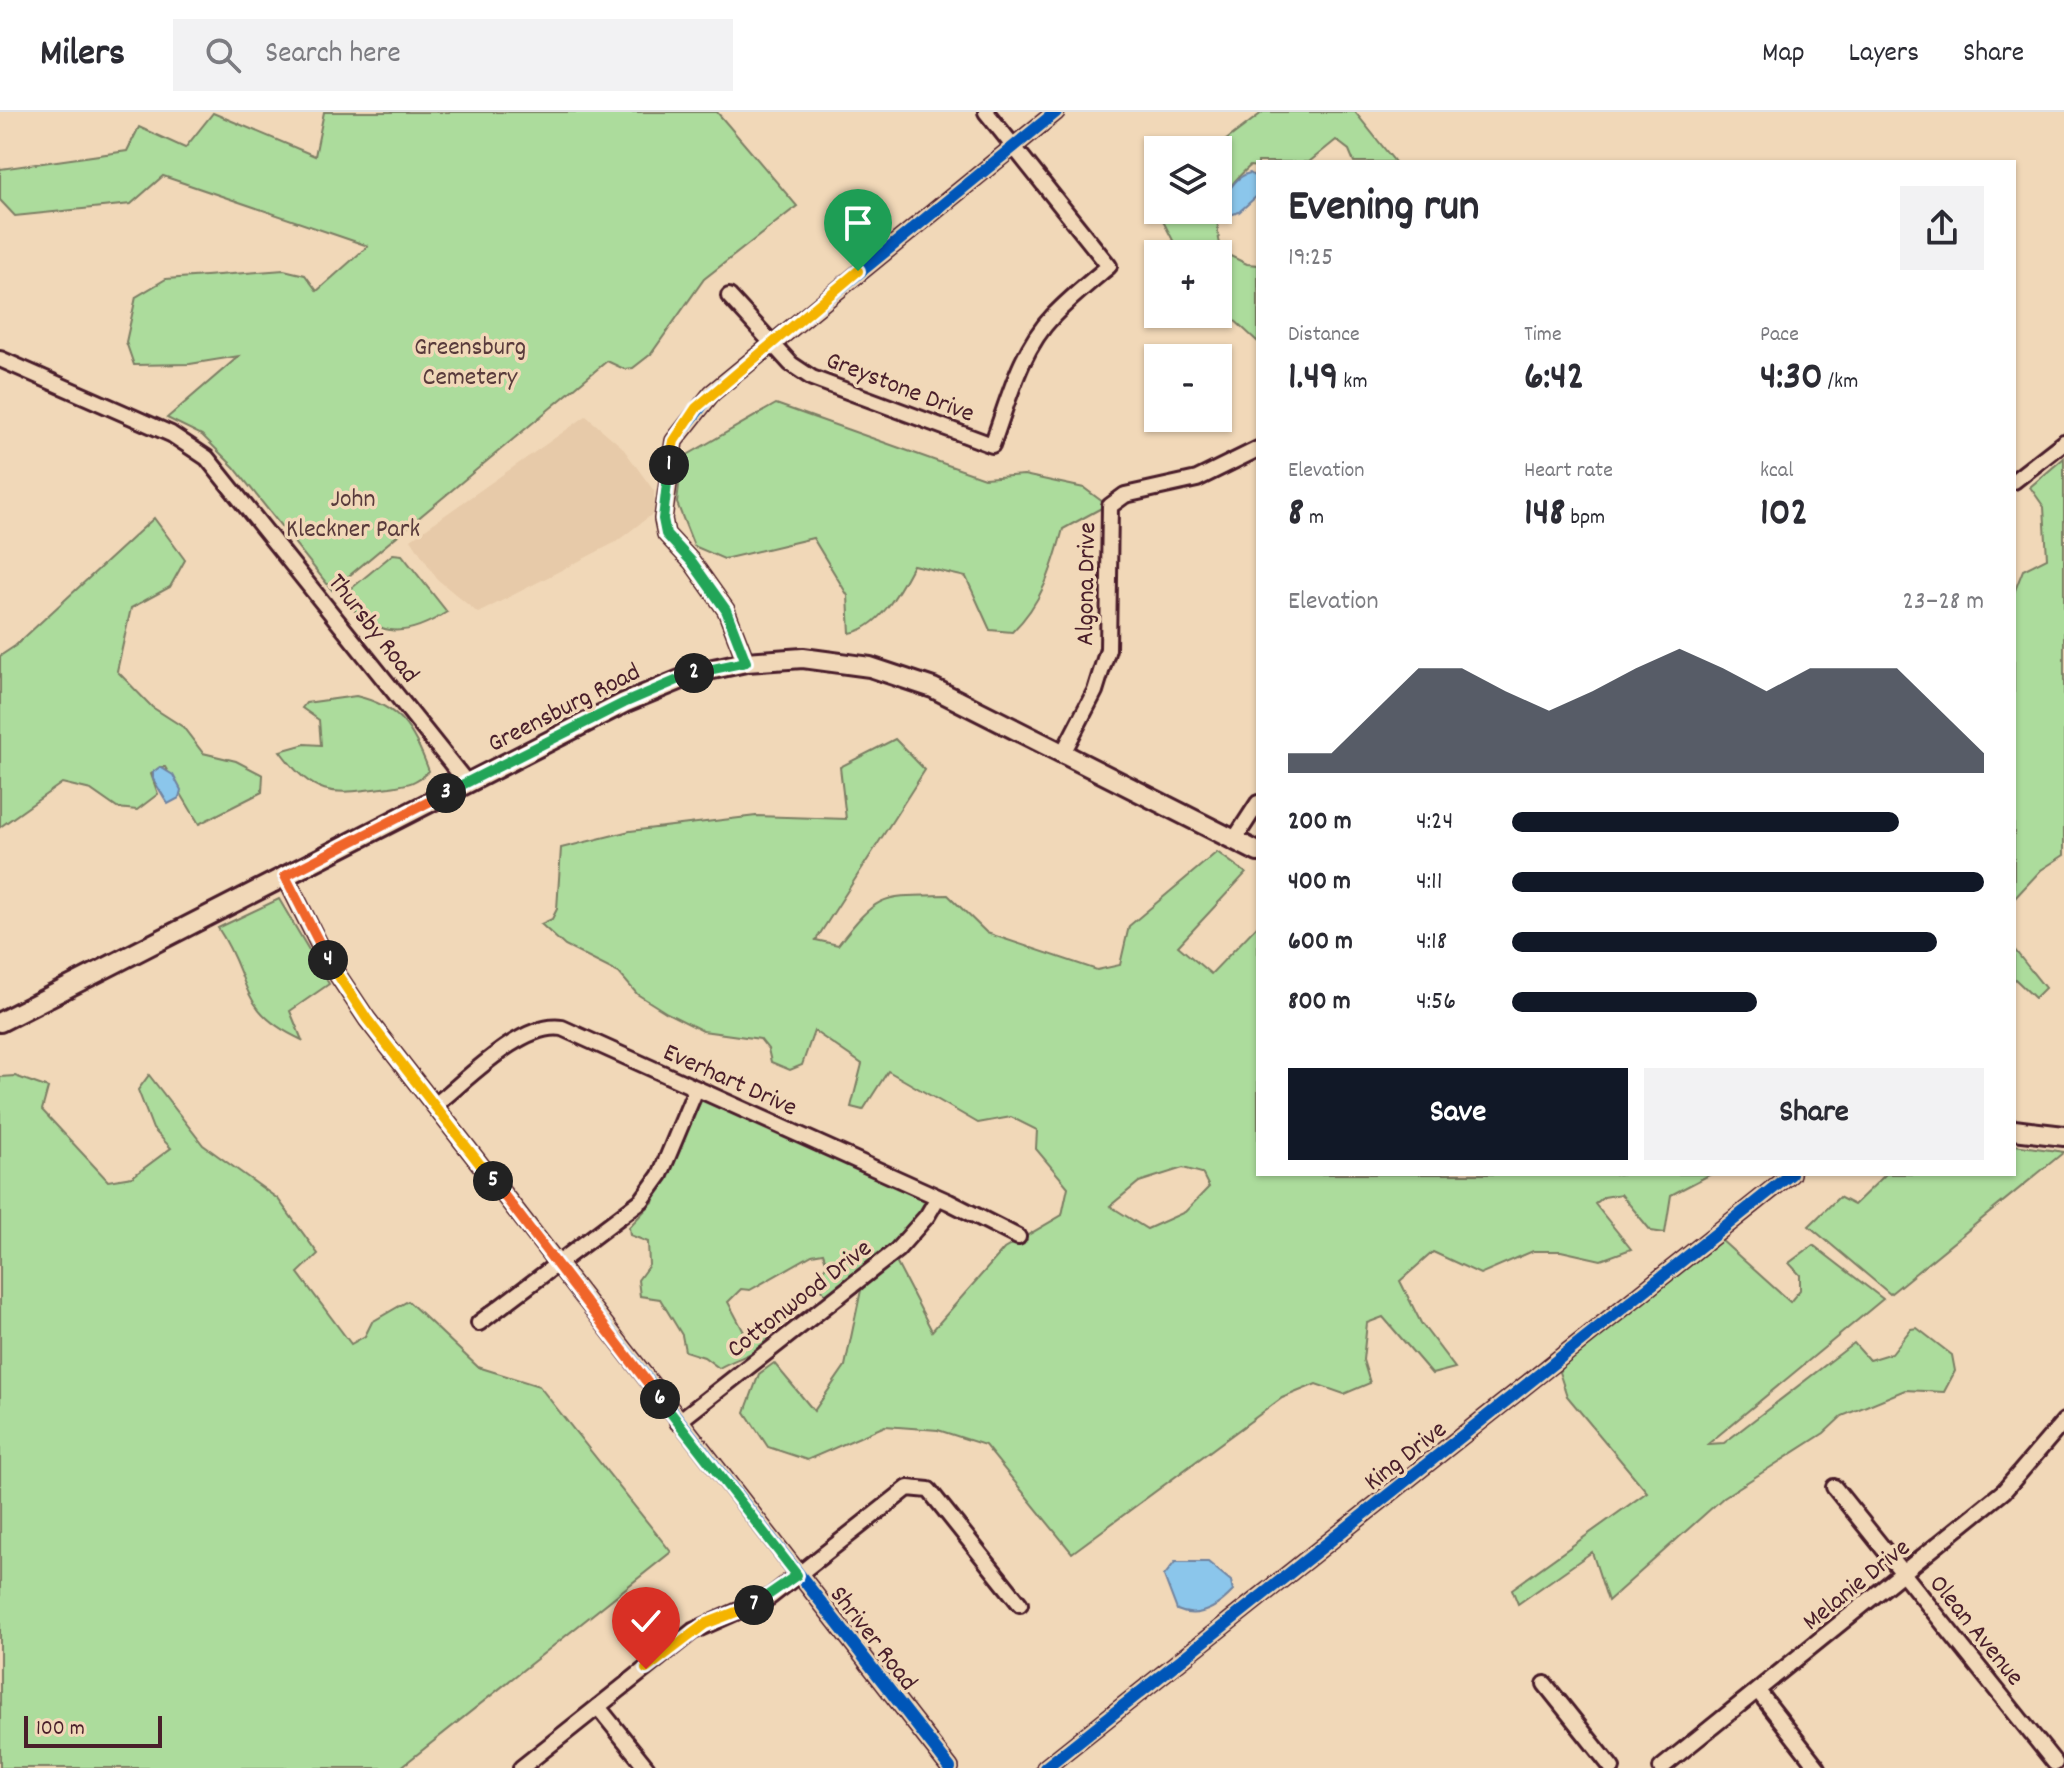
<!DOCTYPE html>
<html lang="en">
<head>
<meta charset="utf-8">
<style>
	body { margin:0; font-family:Dekko,sans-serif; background:#f2f2f3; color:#2b2b33; height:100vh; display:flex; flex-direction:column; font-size:30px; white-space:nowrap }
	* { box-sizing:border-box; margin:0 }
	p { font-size:26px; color:#7c7c81 }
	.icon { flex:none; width:44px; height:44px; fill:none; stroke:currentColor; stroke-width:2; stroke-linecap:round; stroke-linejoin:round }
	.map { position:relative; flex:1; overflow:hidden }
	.drawer { position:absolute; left:1256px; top:48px; width:760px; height:1016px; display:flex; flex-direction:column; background:#fff; border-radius:0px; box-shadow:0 2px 6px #0004 }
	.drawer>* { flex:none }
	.controls { position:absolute; left:1144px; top:24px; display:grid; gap:16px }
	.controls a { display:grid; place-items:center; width:88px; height:88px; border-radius:0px; background:#fff; box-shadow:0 2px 6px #0004; font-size:40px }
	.scale { position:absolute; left:24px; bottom:20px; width:138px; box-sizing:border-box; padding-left:8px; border:4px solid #4a1f2b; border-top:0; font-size:22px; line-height:28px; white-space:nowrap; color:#4a1f2b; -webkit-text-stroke:6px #f1d8b8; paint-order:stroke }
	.pin { position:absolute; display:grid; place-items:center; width:68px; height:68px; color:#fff; margin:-82px -34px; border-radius:50% 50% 50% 0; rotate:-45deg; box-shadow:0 0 8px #0007 }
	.pin .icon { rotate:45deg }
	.km { position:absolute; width:40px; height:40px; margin:-20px; border-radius:50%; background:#222; color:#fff; font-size:22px; line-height:40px; text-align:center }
	.round { display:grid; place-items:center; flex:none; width:84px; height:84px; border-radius:0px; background:#f2f2f3 }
	.summary { display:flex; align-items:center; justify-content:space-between; height:136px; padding:0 32px }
	h1 { font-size:44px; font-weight:800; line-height:60px }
	.figures { display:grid; grid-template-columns:repeat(3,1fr); gap:12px; height:136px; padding:8px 32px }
	.figures div { display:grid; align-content:center }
	.figures b { font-size:40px; font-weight:800 }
	.figures small { font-size:22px; font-weight:400 }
	.figures p { font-size:22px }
	.chart { height:224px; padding:16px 32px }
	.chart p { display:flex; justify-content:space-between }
	.chart svg { width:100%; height:144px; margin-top:8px; fill:#111827; opacity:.7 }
	.action { display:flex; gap:16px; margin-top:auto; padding:16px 32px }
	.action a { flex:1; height:92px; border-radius:0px; background:#111827; color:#fff; font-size:32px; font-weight:800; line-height:92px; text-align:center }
	.action a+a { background:#f2f2f3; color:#2b2b33 }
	ul { padding:0 32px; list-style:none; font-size:26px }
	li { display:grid; grid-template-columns:128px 96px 1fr; align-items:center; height:60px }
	li i { height:20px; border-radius:10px; background:#111827 }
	header { display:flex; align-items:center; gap:48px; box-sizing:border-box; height:112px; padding:0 40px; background:#fff; border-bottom:2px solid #e1e1e2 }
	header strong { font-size:38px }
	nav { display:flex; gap:44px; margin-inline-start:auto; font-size:28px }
	.search { width:560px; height:72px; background:#f2f2f3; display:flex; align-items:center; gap:20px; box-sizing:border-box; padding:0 28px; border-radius:0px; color:#7c7c81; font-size:30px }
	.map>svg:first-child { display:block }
	.built { fill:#e7caa9 }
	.green { fill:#acdc9c; stroke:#7b7e64; stroke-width:2; fill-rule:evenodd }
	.water { fill:#8bc6eb; stroke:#71839e; stroke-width:2 }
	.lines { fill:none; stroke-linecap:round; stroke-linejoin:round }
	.minor-casing { stroke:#4a1f2b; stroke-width:20 }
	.major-casing { stroke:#4a1f2b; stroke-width:24 }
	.minor { stroke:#f1d8b8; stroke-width:14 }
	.major { stroke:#f1d8b8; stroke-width:18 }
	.cycleway-casing { stroke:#f1d8b8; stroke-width:17 }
	.cycleway { stroke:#0057b8; stroke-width:12 }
	.split-1-casing { stroke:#fff; stroke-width:16 }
	.split-2-casing { stroke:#fff; stroke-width:16 }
	.split-3-casing { stroke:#fff; stroke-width:16 }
	.split-4-casing { stroke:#fff; stroke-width:16 }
	.split-5-casing { stroke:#fff; stroke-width:16 }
	.split-6-casing { stroke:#fff; stroke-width:16 }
	.split-7-casing { stroke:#fff; stroke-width:16 }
	.split-8-casing { stroke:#fff; stroke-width:16 }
	.split-1 { stroke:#f5b400; stroke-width:10 }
	.split-2 { stroke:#22a559; stroke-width:10 }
	.split-3 { stroke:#22a559; stroke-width:10 }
	.split-4 { stroke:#f0652b; stroke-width:10 }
	.split-5 { stroke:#f5b400; stroke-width:10 }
	.split-6 { stroke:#f0652b; stroke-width:10 }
	.split-7 { stroke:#22a559; stroke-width:10 }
	.split-8 { stroke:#f5b400; stroke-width:10 }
	.labels { text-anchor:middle; stroke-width:7; stroke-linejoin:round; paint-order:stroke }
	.park-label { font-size:26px; fill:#593b3c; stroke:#f1d8b8 }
	.street-label { font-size:26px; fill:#4a1f2b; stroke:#f1d8b8 }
</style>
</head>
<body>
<header>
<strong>Milers</strong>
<div class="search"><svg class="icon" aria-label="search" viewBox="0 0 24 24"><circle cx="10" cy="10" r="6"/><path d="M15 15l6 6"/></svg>Search here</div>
<nav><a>Map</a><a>Layers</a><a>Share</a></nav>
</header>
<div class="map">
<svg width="2064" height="1656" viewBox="0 0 2064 1656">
	<rect width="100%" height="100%" fill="#f1d8b8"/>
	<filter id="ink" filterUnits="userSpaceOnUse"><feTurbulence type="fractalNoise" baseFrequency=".0125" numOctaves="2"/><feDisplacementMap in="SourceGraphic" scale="16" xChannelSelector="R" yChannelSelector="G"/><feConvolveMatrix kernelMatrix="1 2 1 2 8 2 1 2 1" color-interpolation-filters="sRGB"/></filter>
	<g filter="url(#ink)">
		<!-- built -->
		<path class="built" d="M586,304L622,335L654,379L655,400L616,430L478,501L437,467L411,427Z"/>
		<!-- green -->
		<g class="green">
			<path d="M324,0H717L797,94L704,167L651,242L633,256L624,257L607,249L332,478L234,355L202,323L167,306L239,244L190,252L134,253L126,230L136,185L166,167L284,158L305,163L317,179L368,134L163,64L131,92L15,104L0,88V57L127,39L139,15L185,36L213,1L315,44Z"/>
			<path d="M1263,0H1355L1395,50H1354L1349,38L1336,28L1309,50H1258V55L1250,54C1221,79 1211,103 1222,140L1247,152L1258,153V230L1218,193V142H1180L1151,86L1158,80V98H1218V38H1213Z"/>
			<path d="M776,292L984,366L1024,363L1084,376L1107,393L1063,417C1052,457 1042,491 1012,520L990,518L966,465L913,453C900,478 880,516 850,521L848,484L813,426L724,447L694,434L677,391L682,346Z"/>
			<path d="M2064,346V743L2041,758L2014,787V481L2023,458L2047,446L2044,395L2030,375Z"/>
			<path d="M154,406L185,448L170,475L131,496L117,559L152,595L183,615L203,641L236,649L263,663L262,680L199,712L165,655H160L151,662L158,682L137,698L117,696L91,678L62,671L0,715V544L15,534Z"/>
			<path d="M393,442L402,443L447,500C401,529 376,524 341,485Z"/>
			<path d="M356,584C400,594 414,618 429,659C414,672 409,672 390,675C334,682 316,688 280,639L305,632L321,633L319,608L302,596L306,591Z"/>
			<path d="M895,627L925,658L816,828L838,833C879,780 882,784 948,783L987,821L1097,858L1120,853L1129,814L1217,740L1246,761L1178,834L1211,862L1258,813V1062H1711L1671,1083L1665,1121L1651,1119L1621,1082L1604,1085L1595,1092L1631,1137L1601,1148L1561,1139H1533L1480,1162L1433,1140L1400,1169L1421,1211L1455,1256L1432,1262L1383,1205L1367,1211L1363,1248L1370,1271L1344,1282L1316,1272L1282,1286L1072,1441L985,1333L938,1318L885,1314L807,1348L768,1335L745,1300L759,1262L774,1251L814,1299L845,1254L861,1178L894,1146L932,1219L1004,1137L1062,1103L1068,1075L1036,1037L1037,1018L1011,1005L978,1011L888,959L863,998L851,995L862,952L814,919L802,953L790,958L771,950L768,937L760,927L703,919L667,901L637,882L619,861L565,834L541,812L552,807L557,797L561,736L630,719L756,704L846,707L840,655ZM1183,1056L1202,1061L1209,1075L1185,1100L1147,1117L1110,1094L1139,1070Z"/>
			<path d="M279,787L329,872L290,899L302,928C236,898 253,868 218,816Z"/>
			<path d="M2014,837L2045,876L2035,886L2014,866Z"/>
			<path d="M149,963L203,1033L278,1087L318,1142L298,1161L351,1232L365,1224L372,1210L408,1189L478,1255L539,1274L671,1440L400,1656H0V965L15,964L48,976L42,998L108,1069L132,1065L171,1036L153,1017L138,978Z"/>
			<path d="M702,987L928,1088C908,1130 862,1155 826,1183L816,1168L827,1152L823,1141L812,1143L750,1178L741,1177L728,1190L746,1224L765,1222L774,1228C752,1244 740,1244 719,1256L704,1245L685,1239L682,1223L660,1187L640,1184L638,1168L649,1153L648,1130L630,1123L629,1115L653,1090Z"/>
			<path d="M2014,1033L2064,1040L1890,1182L1809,1114L1839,1085L1854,1093L1886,1062H2014Z"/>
			<path d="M1720,1127L1790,1190L1800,1178V1163L1789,1151L1813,1133L1883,1187L1708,1332L1724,1331L1854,1231L1869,1248L1892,1241L1911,1217L1917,1216L1952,1243L1955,1259L1944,1280L1905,1278L1842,1304L1824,1321L1724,1385L1608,1489L1592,1440L1518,1492L1512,1477L1647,1380L1567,1284L1559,1260L1564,1252Z"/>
		</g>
		<!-- water -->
		<g class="water">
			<path d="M1250,61L1258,67V83L1239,100L1227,104L1222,93C1227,80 1235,64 1250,61Z"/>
			<path d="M160,655L173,663L181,678L179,686L168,692L153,667V660Z"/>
			<path d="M1175,1450H1208L1231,1469L1233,1479C1218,1495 1199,1508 1177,1498L1164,1464Z"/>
		</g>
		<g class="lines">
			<!-- minor casing -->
			<g class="minor-casing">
				<g id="minor">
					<path d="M729,184L791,252L812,266L992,333C1008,290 1020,238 1053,204C1070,186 1090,170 1109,154L986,0"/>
					<path d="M0,247L171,322L207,346L467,671"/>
					<path d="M2014,369L2064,330"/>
					<path d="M746,550L726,498L692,450L666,422L663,407L674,329L712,281L1056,0"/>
					<path d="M1063,641L1095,579L1108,537L1110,394L1125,383L1197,367L1258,337"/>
					<path d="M1234,728L1258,691"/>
					<path d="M285,764L325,844L367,907L950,1656"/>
					<path d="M435,993C466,969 522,909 562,916L949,1090L1018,1125"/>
					<path d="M479,1211L642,1088L660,1063L696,977"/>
					<path d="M678,1310L897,1138L927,1104L937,1087"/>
					<path d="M1834,1375L2055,1651"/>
					<path d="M1545,1572L1612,1656"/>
					<path d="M1758,1579L1818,1656"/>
					<path d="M598,1595L647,1656"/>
					<path d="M521,1656L693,1519L770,1485L908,1376L929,1378L1020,1492"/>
					<path d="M1045,1656L1791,1062"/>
					<path d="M1661,1656L2004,1379L2064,1309"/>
				</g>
			</g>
			<!-- major casing -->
			<g class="major-casing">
				<g id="major">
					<path d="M0,910L624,591L699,560L746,550L803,546L870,555L933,576L1258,740"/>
					<path d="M2014,1018L2064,1024"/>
				</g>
			</g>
			<!-- minor -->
			<use href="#minor" class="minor"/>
			<!-- major -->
			<use href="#major" class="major"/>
			<!-- cycleway casing -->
			<g class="cycleway-casing">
				<g id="cycleway">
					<path d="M746,550L726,498L692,450L666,422L663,407L674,329L712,281L1056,0"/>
					<path d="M285,764L325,844L367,907L950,1656"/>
					<path d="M1045,1656L1791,1062"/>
				</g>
			</g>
			<!-- cycleway -->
			<use href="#cycleway" class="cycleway"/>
		</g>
	</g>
	<g class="lines" filter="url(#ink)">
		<!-- split-1 casing -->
		<g class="split-1-casing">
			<path id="split-1" d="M669,353L674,329L696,296L858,159"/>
		</g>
		<!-- split-2 casing -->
		<g class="split-2-casing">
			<path id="split-2" d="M669,353L663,407L666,422L692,450L726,498L746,550L694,561"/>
		</g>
		<!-- split-3 casing -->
		<g class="split-3-casing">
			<path id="split-3" d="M446,681L624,591L694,561"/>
		</g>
		<!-- split-4 casing -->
		<g class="split-4-casing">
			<path id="split-4" d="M328,848L285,764L446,681"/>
		</g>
		<!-- split-5 casing -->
		<g class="split-5-casing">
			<path id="split-5" d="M328,848L367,907L493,1069"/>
		</g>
		<!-- split-6 casing -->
		<g class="split-6-casing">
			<path id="split-6" d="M493,1069L660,1287"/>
		</g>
		<!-- split-7 casing -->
		<g class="split-7-casing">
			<path id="split-7" d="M660,1287L797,1463L754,1493"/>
		</g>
		<!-- split-8 casing -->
		<g class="split-8-casing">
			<path id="split-8" d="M646,1557L705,1512L754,1493"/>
		</g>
		<!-- split-1 -->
		<use href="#split-1" class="split-1"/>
		<!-- split-2 -->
		<use href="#split-2" class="split-2"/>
		<!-- split-3 -->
		<use href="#split-3" class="split-3"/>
		<!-- split-4 -->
		<use href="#split-4" class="split-4"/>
		<!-- split-5 -->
		<use href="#split-5" class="split-5"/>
		<!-- split-6 -->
		<use href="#split-6" class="split-6"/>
		<!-- split-7 -->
		<use href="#split-7" class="split-7"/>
		<!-- split-8 -->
		<use href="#split-8" class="split-8"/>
	</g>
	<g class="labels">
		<!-- park labels -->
		<g class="park-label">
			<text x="470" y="242">Greensburg<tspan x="470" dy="30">Cemetery</tspan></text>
			<text x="353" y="394">John<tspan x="353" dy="30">Kleckner Park</tspan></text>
		</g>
		<!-- street labels -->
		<g class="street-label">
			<text transform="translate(901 273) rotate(21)" y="9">Greystone Drive</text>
			<text transform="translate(1084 472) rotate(-89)" y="9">Algona Drive</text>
			<text transform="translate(375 515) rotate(52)" y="9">Thursby Road</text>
			<text transform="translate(563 594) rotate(-27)" y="9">Greensburg Road</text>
			<text transform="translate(731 966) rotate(24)" y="9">Everhart Drive</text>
			<text transform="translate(798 1185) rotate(-38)" y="9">Cottonwood Drive</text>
			<text transform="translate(1404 1342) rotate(-38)" y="9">King Drive</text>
			<text transform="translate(1855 1471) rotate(-39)" y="9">Melanie Drive</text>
			<text transform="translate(1978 1517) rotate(51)" y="9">Olean Avenue</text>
			<text transform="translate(875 1525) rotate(52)" y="9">Shriver Road</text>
		</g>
	</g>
</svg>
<div class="controls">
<a><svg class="icon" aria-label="layers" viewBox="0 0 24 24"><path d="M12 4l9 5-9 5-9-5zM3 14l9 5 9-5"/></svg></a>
<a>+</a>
<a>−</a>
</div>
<div class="scale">100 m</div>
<div class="pin" style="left:858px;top:159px;background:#1e9e55"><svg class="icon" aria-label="arrive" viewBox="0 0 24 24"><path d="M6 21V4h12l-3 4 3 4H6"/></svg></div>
<div class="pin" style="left:646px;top:1557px;background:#d93025"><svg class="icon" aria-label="check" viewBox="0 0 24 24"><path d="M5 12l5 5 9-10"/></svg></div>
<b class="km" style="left:669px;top:353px">1</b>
<b class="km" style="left:694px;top:561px">2</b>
<b class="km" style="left:446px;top:681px">3</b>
<b class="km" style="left:328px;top:848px">4</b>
<b class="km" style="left:493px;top:1069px">5</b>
<b class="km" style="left:660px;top:1287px">6</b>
<b class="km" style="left:754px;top:1493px">7</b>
<section class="drawer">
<div class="summary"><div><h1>Evening run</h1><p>19:25</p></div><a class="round"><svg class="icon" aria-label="share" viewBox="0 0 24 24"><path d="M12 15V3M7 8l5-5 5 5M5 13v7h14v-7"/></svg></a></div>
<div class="figures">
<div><p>Distance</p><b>1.49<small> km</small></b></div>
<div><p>Time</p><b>6:42</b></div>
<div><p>Pace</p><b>4:30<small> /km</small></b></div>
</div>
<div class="figures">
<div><p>Elevation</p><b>8<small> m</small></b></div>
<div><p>Heart rate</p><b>148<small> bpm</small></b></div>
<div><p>kcal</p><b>102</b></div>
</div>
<div class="chart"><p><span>Elevation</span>23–28 m</p>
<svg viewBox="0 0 160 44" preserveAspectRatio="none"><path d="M0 44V38L10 38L20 25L30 12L40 12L50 19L60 25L70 19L80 12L90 6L100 12L110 19L120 12L130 12L140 12L150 25L160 38V44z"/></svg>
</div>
<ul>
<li><b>200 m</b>4:24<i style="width:82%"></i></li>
<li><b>400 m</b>4:11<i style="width:100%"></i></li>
<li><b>600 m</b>4:18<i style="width:90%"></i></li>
<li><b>800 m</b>4:56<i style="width:52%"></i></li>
</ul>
<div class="action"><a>Save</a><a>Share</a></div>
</section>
</div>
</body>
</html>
